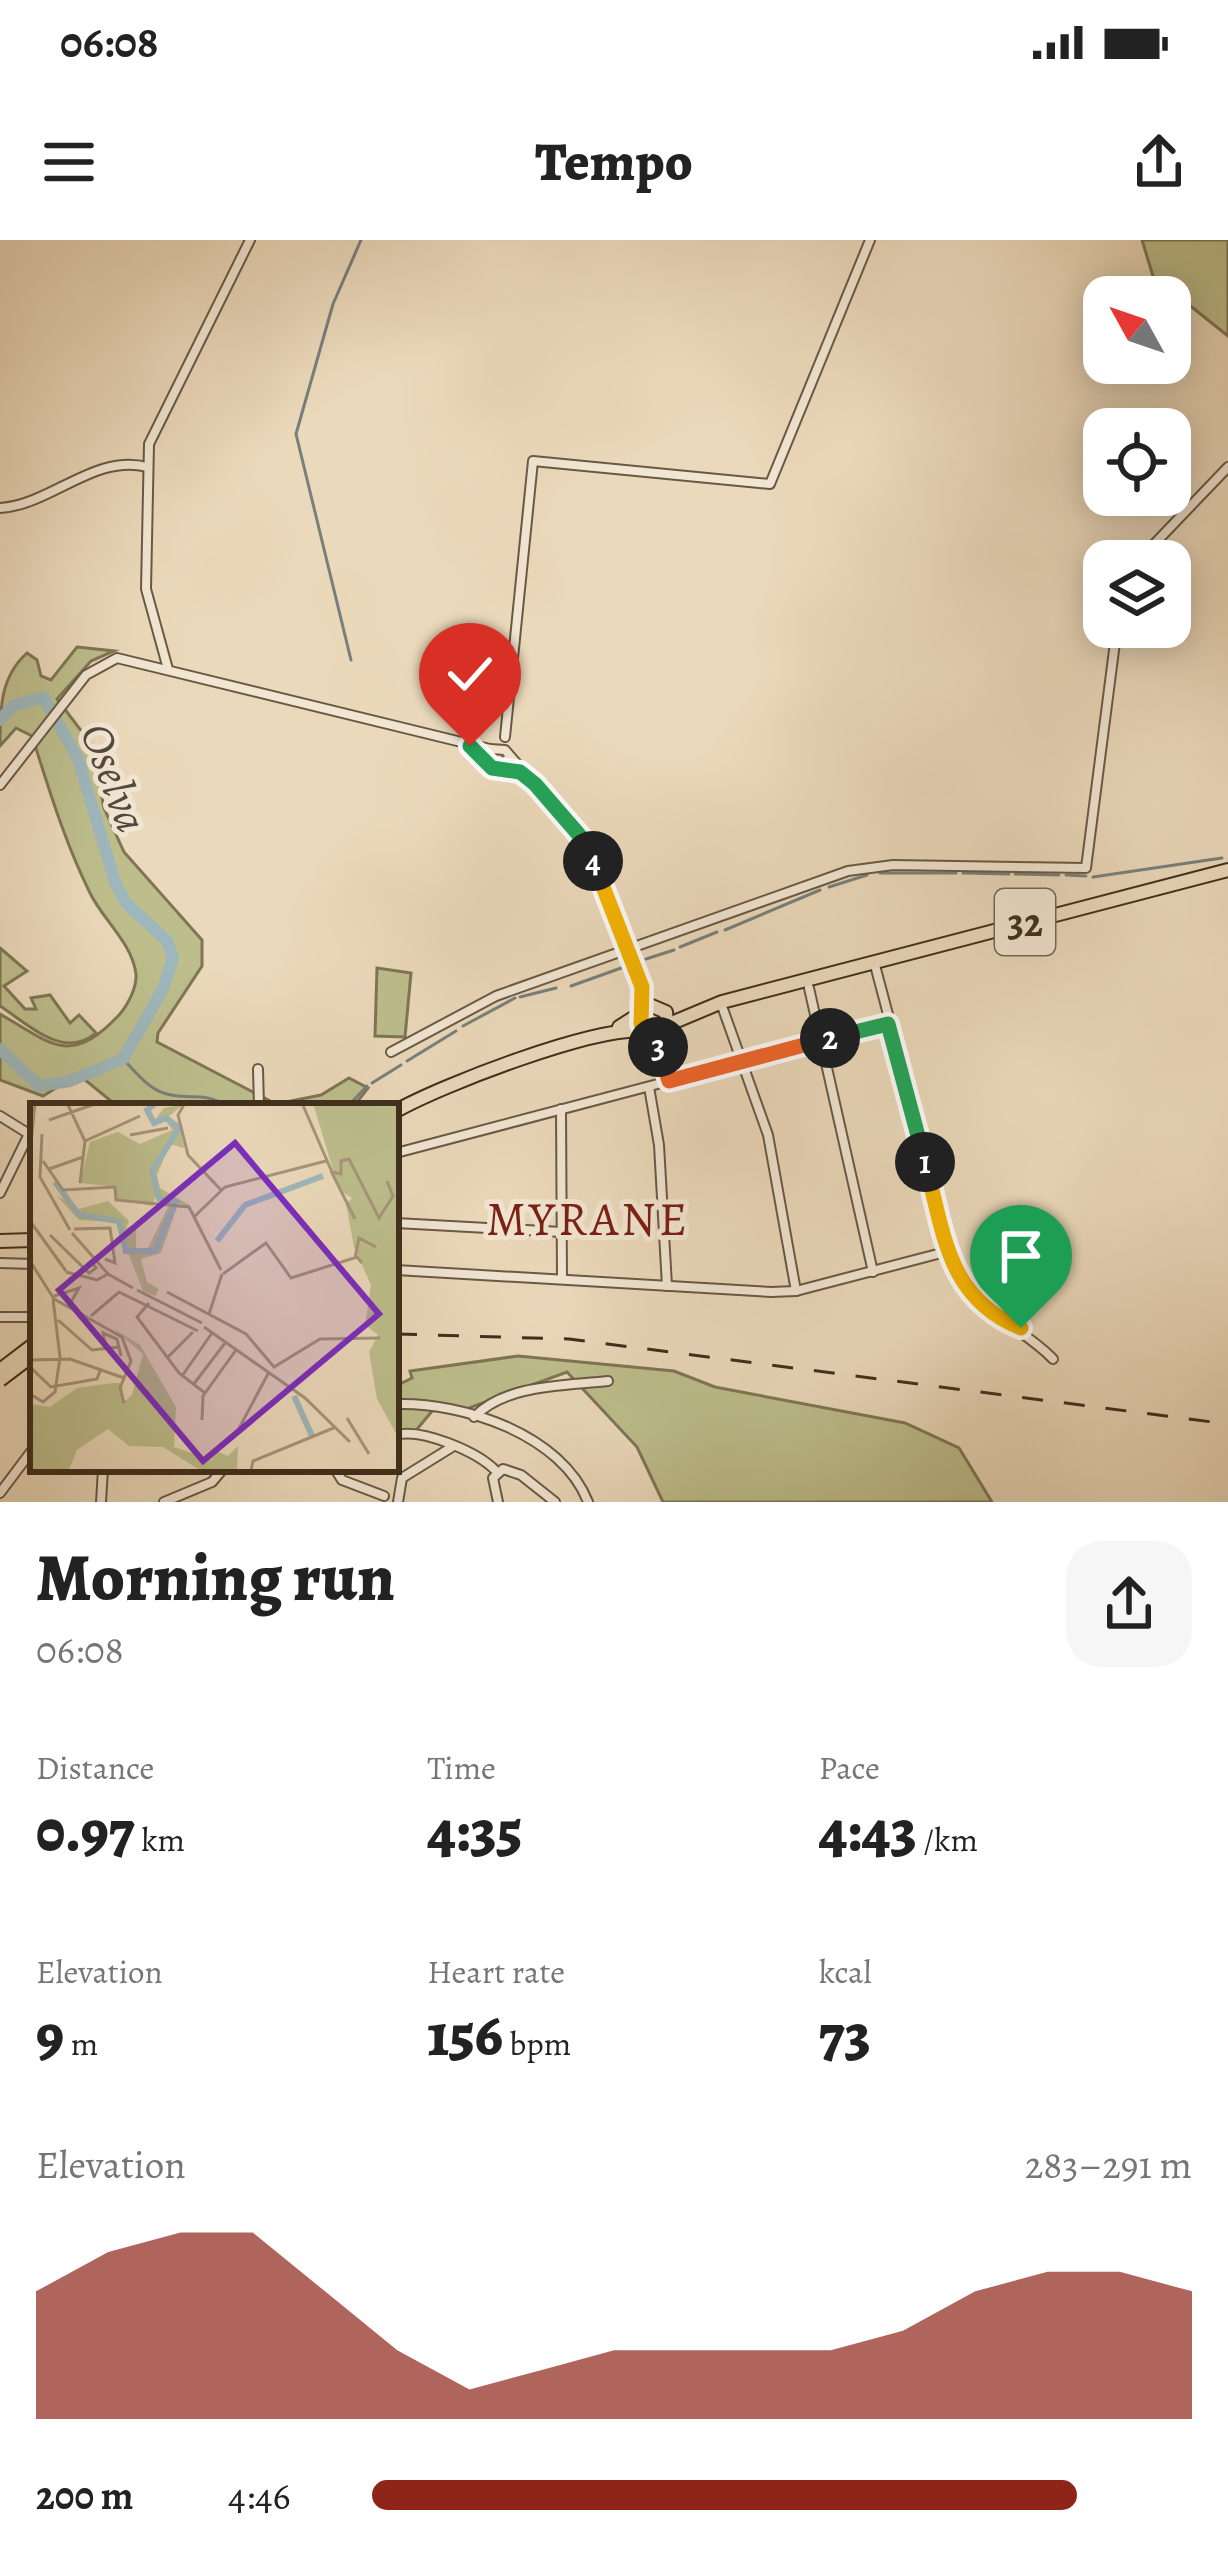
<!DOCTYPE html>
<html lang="en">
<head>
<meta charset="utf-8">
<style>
	body { margin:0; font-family:Alegreya,serif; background:#f6f6f6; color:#222; height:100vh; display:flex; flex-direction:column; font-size:45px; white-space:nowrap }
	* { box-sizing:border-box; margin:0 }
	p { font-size:39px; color:#767676 }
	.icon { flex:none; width:66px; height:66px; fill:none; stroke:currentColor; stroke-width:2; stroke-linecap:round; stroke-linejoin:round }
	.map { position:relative; height:1262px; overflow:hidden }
	.side { display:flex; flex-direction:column; background:#fff; flex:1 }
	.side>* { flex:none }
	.needle { width:78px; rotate:310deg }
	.fabs { position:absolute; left:1083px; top:36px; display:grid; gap:24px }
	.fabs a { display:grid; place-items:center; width:108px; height:108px; border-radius:24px; background:#fff; box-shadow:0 6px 30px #0003; font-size:60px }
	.pin { position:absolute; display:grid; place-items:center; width:102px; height:102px; color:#fff; margin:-123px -51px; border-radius:50% 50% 50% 0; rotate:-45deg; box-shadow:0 0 12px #0007 }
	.pin .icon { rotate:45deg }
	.km { position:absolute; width:60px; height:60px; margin:-30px; border-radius:50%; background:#222; color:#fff; font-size:33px; line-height:60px; text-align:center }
	.round { display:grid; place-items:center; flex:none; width:126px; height:126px; border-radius:36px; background:#f6f6f6 }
	.head { display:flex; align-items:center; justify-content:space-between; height:204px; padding:0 36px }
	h1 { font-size:66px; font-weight:800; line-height:90px }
	.figures { display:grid; grid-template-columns:repeat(3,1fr); gap:18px; height:204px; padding:12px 36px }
	.figures div { display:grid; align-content:center }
	.figures b { font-size:60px; font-weight:800 }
	.figures small { font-size:33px; font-weight:400 }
	.figures p { font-size:33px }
	.chart { height:336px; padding:24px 36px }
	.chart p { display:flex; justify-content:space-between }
	.chart svg { width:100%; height:216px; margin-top:12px; fill:#8f2418; opacity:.7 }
	ul { padding:0 36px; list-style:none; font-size:39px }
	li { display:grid; grid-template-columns:192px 144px 1fr; align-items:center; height:90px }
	li i { height:30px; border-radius:15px; background:#8f2418 }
	.status { display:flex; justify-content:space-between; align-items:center; height:84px; padding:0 60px; background:#fff; direction:ltr }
	.status svg { height:33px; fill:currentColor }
	header { display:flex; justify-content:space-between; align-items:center; height:156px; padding:0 36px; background:#fff; font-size:54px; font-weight:800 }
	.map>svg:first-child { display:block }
	.green { fill:#bdbe8c; stroke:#7e7654; stroke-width:3 }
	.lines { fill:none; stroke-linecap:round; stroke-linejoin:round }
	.stream { stroke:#78807c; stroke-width:3 }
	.river { stroke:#9eb7bc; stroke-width:12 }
	.minor-casing { stroke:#695944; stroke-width:12 }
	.primary-casing { stroke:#3e2e1c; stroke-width:16 }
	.minor { stroke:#f2e6d3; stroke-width:8 }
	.primary { stroke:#ebd9bb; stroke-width:12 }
	.rail { stroke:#3e2e1c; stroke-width:3; stroke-dasharray:21 21; stroke-linecap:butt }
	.primary-bridge-casing { stroke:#3e2e1c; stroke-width:16; stroke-linecap:butt }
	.primary-bridge { stroke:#ebd9bb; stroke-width:12 }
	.split-1-casing { stroke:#fff; stroke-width:24 }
	.split-2-casing { stroke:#fff; stroke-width:24 }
	.split-3-casing { stroke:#fff; stroke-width:24 }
	.split-4-casing { stroke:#fff; stroke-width:24 }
	.split-5-casing { stroke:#fff; stroke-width:24 }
	.split-1 { stroke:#f5b400; stroke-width:15 }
	.split-2 { stroke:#22a559; stroke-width:15 }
	.split-3 { stroke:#f0652b; stroke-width:15 }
	.split-4 { stroke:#f5b400; stroke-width:15 }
	.split-5 { stroke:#22a559; stroke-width:15 }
	.labels { text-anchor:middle; stroke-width:10; stroke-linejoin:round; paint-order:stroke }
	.shield { fill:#f2e6d3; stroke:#746553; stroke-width:3 }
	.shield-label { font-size:39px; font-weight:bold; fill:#3e2e1c }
	.water-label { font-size:45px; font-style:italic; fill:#51493c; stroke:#f2e6d3 }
	.quarter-label { font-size:48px; letter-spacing:3px; fill:#7a1f14; stroke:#f2e6d3 }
	.inset-river { fill:none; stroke:#9eb7bc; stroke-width:6 }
	.inset-road { fill:none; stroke:#a6957b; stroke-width:3 }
	.view { fill:#7b2cbf; fill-opacity:0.15; stroke:#7b2cbf; stroke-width:6 }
	.inset-edge { fill:none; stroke:#3e2e1c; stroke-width:6 }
</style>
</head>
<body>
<div class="status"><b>06:08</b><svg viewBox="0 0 49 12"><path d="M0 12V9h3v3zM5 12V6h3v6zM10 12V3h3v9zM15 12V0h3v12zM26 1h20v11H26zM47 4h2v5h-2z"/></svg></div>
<header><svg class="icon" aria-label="menu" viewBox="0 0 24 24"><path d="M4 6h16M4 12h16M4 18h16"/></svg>Tempo<svg class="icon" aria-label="share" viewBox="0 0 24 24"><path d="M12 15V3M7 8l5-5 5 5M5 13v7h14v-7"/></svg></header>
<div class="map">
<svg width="1228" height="1262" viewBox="0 0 1228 1262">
	<rect width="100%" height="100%" fill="#ebd9bb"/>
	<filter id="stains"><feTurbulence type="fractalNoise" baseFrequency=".00167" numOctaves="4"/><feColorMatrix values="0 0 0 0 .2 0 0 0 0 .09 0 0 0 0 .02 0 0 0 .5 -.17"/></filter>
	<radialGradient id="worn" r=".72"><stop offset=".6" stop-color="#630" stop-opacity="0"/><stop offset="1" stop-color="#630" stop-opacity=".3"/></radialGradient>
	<!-- green -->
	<g class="green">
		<path d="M1142,0H1228V96L1153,36Z"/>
		<path d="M77,407L114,411L91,421L57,459L92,505L104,568L124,612L202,700V726L158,793L157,802L276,864L321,855L349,838L368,848L354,866H117L78,834L43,856L0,840V774C52,804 70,827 119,775C128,765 137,747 136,734C132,703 103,680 90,653C65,603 49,549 32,496L16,488L0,506C0,469 0,437 27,413L37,420L41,436L51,440Z"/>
		<path d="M0,708L27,731L4,746L25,769H36L31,758L50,755L70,783L79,775L96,793C64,821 28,784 0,766Z"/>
		<path d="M377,728L411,733L405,797L375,796Z"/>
		<path d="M518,1116L674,1131L715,1147L905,1183L959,1208L992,1262H663L637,1207L567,1132L461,1171L438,1164L413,1194L396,1193V1146L412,1138L410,1131Z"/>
	</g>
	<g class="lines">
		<!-- stream -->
		<g class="stream">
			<path d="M351,420L296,194L333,64L361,0"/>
			<path d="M880,633H956"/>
			<path d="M963,633L1009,634"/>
			<path d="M1015,634L1059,635"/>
			<path d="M1066,635L1086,636"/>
			<path d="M1093,637L1222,618"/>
			<path d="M829,647L867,635"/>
			<path d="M725,690L820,650"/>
			<path d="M680,707L717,692"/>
			<path d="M646,719L674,710"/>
			<path d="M571,746L624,727"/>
			<path d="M520,757L556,748"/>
			<path d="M463,786L515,758"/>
			<path d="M123,819C137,833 150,852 171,855C195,860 199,851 228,866"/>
			<path d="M407,821L456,791"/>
			<path d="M372,843L401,825"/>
			<path d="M348,866L367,846"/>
		</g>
		<!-- river -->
		<path class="river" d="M0,480L13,466L43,457L78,519L115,642L126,663L167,701L173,718L163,749L123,819L70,841L39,846L0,809"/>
		<!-- minor casing -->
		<g class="minor-casing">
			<g id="minor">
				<path d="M0,268C51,265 95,213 147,227"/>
				<path d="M1138,321L1228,227"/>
				<path d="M168,429L146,349L149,204L250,0"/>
				<path d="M505,497L533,221L770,244L870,0"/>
				<path d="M508,519L495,529L485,516L490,509L505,510L580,596L628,710L644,770"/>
				<path d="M0,545L86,435L117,418L490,509"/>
				<path d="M876,729L956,1031C978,1074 1020,1085 1053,1119"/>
				<path d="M809,748L873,1032"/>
				<path d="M723,769L768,895L796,1051"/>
				<path d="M649,793L664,818"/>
				<path d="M391,812L496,756L848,631L893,625L1086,628L1117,387"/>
				<path d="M258,829L259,866"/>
				<path d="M669,841L888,784"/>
				<path d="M649,847L659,905L667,1046"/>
				<path d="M561,869L562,1039"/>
				<path d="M0,876L29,894"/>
				<path d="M396,913L669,841L665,787"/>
				<path d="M0,953L29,894"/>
				<path d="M396,983L562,992"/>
				<path d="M0,1023L33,1024"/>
				<path d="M396,1030L771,1052L796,1051L949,1011"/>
				<path d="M0,1077H33"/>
				<path d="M396,1164C464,1162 562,1195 588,1262"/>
				<path d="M474,1177C506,1144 564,1146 608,1141"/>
				<path d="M396,1195C422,1188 478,1212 496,1231"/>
				<path d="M335,1229L342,1240L384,1256"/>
				<path d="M0,1253L33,1209"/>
				<path d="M101,1262L103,1229"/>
				<path d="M164,1262L212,1242L223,1229"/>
				<path d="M398,1262L402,1238L452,1207"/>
				<path d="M498,1262L493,1238L503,1229L521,1235L555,1262"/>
			</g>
		</g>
		<!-- primary casing -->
		<g class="primary-casing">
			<g id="primary">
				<path d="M667,785L722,762L1228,630"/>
				<path d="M619,787L652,766L666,772L667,785L649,793L641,775"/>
				<path d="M396,871C442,845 597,785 646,791"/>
				<path d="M0,1001L33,1000"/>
			</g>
		</g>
		<!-- minor -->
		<use href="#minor" class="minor"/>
		<!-- primary -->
		<use href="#primary" class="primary"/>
		<!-- rail -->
		<g class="rail">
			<path d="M396,1094L569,1099L1228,1184"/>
			<path d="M0,1129L33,1126"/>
		</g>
		<!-- primary-bridge casing -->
		<g class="primary-bridge-casing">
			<g id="primary-bridge">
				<path d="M0,1130L33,1105"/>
				<path d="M0,1140L33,1115"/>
			</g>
		</g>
		<!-- primary-bridge -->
		<use href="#primary-bridge" class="primary-bridge"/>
	</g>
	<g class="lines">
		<!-- split-1 casing -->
		<g class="split-1-casing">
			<path id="split-1" d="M925,922C944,991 946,1058 1021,1088"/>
		</g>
		<!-- split-2 casing -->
		<g class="split-2-casing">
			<path id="split-2" d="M830,798L888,784L925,922"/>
		</g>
		<!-- split-3 casing -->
		<g class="split-3-casing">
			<path id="split-3" d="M658,807L669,841L830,798"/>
		</g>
		<!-- split-4 casing -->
		<g class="split-4-casing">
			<path id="split-4" d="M593,621L642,747L641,784L658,807"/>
		</g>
		<!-- split-5 casing -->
		<g class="split-5-casing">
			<path id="split-5" d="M470,506L492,528L520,532L535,544L580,596L593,621"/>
		</g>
		<!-- split-1 -->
		<use href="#split-1" class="split-1"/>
		<!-- split-2 -->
		<use href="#split-2" class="split-2"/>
		<!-- split-3 -->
		<use href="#split-3" class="split-3"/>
		<!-- split-4 -->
		<use href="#split-4" class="split-4"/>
		<!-- split-5 -->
		<use href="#split-5" class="split-5"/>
	</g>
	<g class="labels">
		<!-- shield labels -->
		<rect class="shield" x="995" y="649" width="60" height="66" rx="9"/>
		<g class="shield-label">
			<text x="1025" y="696">32</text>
		</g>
		<!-- water labels -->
		<g class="water-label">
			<text transform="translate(115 537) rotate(69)" y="16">Oselva</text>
		</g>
		<!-- quarter labels -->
		<g class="quarter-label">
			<text x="588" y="995">MYRANE</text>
		</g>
	</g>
	<!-- overview -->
	<g transform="translate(30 863)">
		<rect width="369" height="369" fill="#ebd9bb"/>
		<path d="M120,0H130L119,8L124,18L134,5L154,1L138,14L150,21L154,45L140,41L127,72L130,85L161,103L148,101L131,150L111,156L117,179L129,186L125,193L113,188L86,119L49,117L26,92L49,106L78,98L99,118L96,125L106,122V146L118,145L139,102L125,94L123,103L86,97V84L50,80L60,39L88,29L110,41L142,27L136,18L123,21L115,9ZM283,0H369V336L347,296L339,249L348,232L335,222L341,182L324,144L316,101L322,95L309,87ZM84,226L110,242L146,304L144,344L182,357L184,347L198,353L208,343L207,368L173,369L133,344L99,343L78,326L47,347L38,369H0V301L20,304L47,285L83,280H92L94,299L102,292L113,251Z" fill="#bdbe8c"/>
		<path class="inset-river" d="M25,79L49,112L89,118L96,148H125L146,99L129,96L122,68L149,25L136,15L124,20L117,7L126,0M187,138L215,102L293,73M264,293L282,333"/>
		<path class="inset-road" d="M37,0L55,38L50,80M155,0L148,12L158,52L191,87M272,0L302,69L311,71V58L319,56L349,115L363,93L357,78M19,17L65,1M12,31L10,74L40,127M100,32L138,25M55,38L110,13M0,51L5,0M13,58L33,87L85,84L86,97L159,104L191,167M19,66L53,54M301,68L325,116M165,113L195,84L296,58M0,118L36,168M44,126L80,125L85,160L75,156M42,130L78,171L103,185M20,132L59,170L66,165L60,157M325,155L329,135L346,144M0,158L24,196L92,234L101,258L90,285L94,300M36,169L67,177L78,171M193,171L236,140L261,175L327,154L332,160M107,187L172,220M137,189L216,231L244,264L290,236L350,235M24,193L49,185L38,204M119,200L107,214L149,270L175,290M179,211L192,171M61,213L89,189L168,228M28,217L62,247L89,244M174,224L275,295L320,339M75,240L73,230L87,236L91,253M137,255L163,229M0,257L40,256L94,275M0,264L21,284L67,276L70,268M152,273L182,230M163,282L195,240M0,291L13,299L25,289L30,254L23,196M317,315L339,351M172,317L173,293L206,247M206,331L239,269M221,367L223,358L306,324"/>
		<path class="view" d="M205,40L349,211L173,358L29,187Z"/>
		<rect width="369" height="369" class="inset-edge"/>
	</g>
	<rect width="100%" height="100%" filter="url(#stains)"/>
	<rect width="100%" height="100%" fill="url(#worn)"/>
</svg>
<div class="fabs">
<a><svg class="needle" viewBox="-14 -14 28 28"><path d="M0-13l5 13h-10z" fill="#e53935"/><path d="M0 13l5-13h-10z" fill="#767676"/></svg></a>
<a><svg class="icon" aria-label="locate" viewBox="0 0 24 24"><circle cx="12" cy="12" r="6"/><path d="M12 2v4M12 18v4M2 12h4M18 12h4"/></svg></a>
<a><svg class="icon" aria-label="layers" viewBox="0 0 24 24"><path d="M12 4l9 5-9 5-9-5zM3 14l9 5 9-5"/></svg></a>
</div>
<div class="pin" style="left:1021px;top:1088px;background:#1e9e55"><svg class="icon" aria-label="arrive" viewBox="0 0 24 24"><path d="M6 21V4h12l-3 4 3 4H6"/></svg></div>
<div class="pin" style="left:470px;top:506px;background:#d93025"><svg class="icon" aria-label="check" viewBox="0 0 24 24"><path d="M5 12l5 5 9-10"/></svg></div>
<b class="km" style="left:925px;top:922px">1</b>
<b class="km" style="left:830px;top:798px">2</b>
<b class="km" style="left:658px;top:807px">3</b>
<b class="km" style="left:593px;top:621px">4</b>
</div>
<section class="side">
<div class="head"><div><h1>Morning run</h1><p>06:08</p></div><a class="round"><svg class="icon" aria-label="share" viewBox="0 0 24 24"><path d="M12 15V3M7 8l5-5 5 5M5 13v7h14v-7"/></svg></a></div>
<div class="figures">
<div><p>Distance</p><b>0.97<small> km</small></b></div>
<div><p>Time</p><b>4:35</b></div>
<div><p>Pace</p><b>4:43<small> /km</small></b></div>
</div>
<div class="figures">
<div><p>Elevation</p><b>9<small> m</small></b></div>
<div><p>Heart rate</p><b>156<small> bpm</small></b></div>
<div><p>kcal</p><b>73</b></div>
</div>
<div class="chart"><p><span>Elevation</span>283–291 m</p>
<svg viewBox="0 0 160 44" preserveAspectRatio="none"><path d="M0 44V18L10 10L20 6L30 6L40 18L50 30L60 38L70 34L80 30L90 30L100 30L110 30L120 26L130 18L140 14L150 14L160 18V44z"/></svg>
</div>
<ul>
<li><b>200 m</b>4:46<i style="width:86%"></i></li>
</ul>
</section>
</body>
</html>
